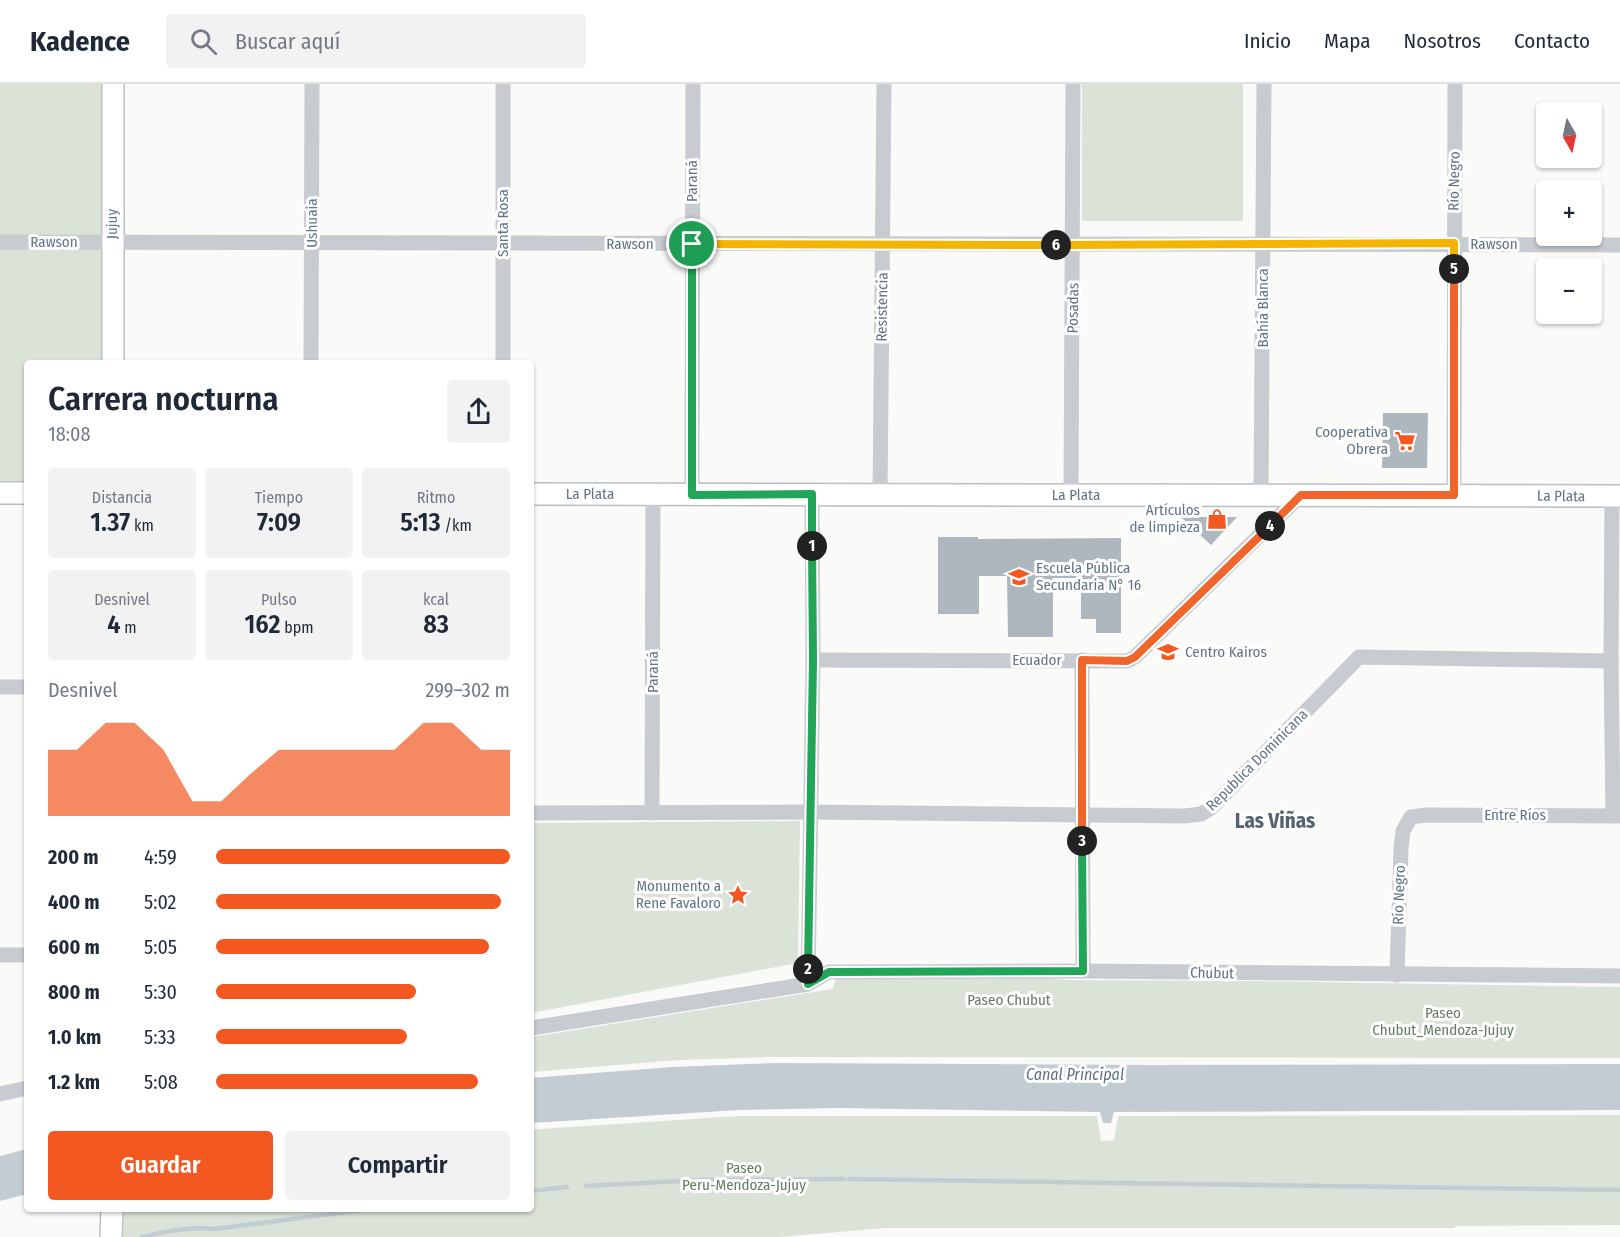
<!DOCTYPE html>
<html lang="es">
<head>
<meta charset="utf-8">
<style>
	body { margin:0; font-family:"Fira Sans Condensed",sans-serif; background:#f2f2f3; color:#1f2937; height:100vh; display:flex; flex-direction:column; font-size:22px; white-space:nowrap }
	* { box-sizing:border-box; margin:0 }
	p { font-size:20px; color:#747a83 }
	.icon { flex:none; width:33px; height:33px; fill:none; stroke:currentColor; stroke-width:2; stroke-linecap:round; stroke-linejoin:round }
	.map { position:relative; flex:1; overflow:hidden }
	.panel { position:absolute; left:24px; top:276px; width:510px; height:852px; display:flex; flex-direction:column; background:#fff; border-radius:6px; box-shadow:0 2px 4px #0004 }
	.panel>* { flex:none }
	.needle { width:39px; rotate:171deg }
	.buttons { position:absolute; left:1536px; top:18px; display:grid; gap:12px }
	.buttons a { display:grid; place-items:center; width:66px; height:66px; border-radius:6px; background:#fff; box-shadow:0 2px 4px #0004; font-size:30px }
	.pin { position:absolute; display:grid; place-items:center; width:51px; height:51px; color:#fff; margin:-26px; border:3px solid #fff; border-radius:50%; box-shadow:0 2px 6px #0007 }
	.km { position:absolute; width:30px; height:30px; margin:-15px; border-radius:50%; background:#222; color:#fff; font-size:16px; line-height:30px; text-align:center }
	.round { display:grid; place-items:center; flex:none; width:63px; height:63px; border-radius:6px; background:#f2f2f3 }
	.overview { display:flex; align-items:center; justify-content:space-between; height:102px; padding:0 24px }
	h1 { font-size:33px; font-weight:600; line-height:45px }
	.metrics { display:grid; grid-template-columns:repeat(3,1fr); gap:9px; height:102px; padding:6px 24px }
	.metrics div { display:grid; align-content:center; border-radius:6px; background:#f2f2f3; text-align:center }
	.metrics b { font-size:26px; font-weight:600 }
	.metrics small { font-size:16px; font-weight:400 }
	.metrics p { font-size:16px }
	.chart { height:168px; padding:12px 24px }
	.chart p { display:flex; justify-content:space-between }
	.chart svg { width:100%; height:108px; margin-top:6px; fill:#f25820; opacity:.7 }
	.action { display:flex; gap:12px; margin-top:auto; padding:12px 24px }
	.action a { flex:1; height:69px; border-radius:6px; background:#f25820; color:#fff; font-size:24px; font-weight:600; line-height:69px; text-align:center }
	.action a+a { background:#f2f2f3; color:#1f2937 }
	ul { padding:0 24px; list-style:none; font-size:20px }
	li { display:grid; grid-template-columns:96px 72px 1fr; align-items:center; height:45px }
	li i { height:15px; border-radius:8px; background:#f25820 }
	header { display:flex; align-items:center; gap:36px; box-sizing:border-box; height:84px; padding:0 30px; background:#fff; border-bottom:2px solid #e0e1e3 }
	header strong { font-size:28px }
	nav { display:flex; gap:33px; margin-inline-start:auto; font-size:21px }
	.search { width:420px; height:54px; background:#f2f2f3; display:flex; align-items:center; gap:15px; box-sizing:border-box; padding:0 21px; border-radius:6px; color:#747a83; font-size:22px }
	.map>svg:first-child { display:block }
	.green { fill:#dbe2d8 }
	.water { fill:#c2ccd2 }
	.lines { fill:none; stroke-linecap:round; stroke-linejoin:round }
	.stream { stroke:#c2ccd2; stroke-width:4.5 }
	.building { fill:#adb7bd }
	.secondary-casing { stroke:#b9bfc4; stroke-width:24 }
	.street { stroke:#c8ccd0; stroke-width:15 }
	.secondary { stroke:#fff; stroke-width:21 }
	.split-1-casing { stroke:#fff; stroke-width:12 }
	.split-2-casing { stroke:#fff; stroke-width:12 }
	.split-3-casing { stroke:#fff; stroke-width:12 }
	.split-4-casing { stroke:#fff; stroke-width:12 }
	.split-5-casing { stroke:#fff; stroke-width:12 }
	.split-6-casing { stroke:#fff; stroke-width:12 }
	.split-7-casing { stroke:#fff; stroke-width:12 }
	.split-1 { stroke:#22a559; stroke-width:8 }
	.split-2 { stroke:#22a559; stroke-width:8 }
	.split-3 { stroke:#22a559; stroke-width:8 }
	.split-4 { stroke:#f0652b; stroke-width:8 }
	.split-5 { stroke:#f0652b; stroke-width:8 }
	.split-6 { stroke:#f5b400; stroke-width:8 }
	.split-7 { stroke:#f5b400; stroke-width:8 }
	.labels { text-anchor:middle; stroke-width:6; stroke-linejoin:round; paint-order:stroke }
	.street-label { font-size:15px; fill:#627585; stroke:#fff }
	.poi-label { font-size:15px; fill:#627585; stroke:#fff; text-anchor:end }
	.park-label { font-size:15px; fill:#667c62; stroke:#fff }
	.water-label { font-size:16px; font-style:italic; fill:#5e747e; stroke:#fff }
	.district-label { font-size:21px; font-weight:bold; fill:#556370; stroke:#fff }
</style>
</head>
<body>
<header>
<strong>Kadence</strong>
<div class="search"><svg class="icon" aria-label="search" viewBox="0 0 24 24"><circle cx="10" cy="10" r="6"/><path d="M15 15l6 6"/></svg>Buscar aquí</div>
<nav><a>Inicio</a><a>Mapa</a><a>Nosotros</a><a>Contacto</a></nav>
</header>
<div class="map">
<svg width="1620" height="1153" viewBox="0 0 1620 1153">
	<rect width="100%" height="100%" fill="#fafaf8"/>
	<!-- green -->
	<g class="green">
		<path d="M0,0H103L102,279H27V397H0Z"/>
		<rect x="1082" y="0" width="161" height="137"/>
		<path d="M800,737L798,879L531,929V739Z"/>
		<path d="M1010,892L1070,896L1251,897L1620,903V974L770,973L679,976L531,988V953L832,905L836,895Z"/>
		<path d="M1620,1031V1141L1456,1142L1454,1144H886L780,1153H123L124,1125H531V1046L540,1045L739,1032H1097L1101,1057L1114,1056L1118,1032Z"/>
	</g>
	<!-- water -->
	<g class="water">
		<path d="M774,979L1149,981L1620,980V1026L1114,1028L1111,1039H1103L1100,1028L838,1024L739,1026L531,1039V994L672,983Z"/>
		<path d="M27,1065V1110L0,1117V1072Z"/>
	</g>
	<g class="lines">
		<!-- stream -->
		<g class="stream">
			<path d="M849,1095L1326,1102"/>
			<path d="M586,1102L698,1096L844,1095"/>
			<path d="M1330,1102L1620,1106"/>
			<path d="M531,1107L567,1103"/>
			<path d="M142,1153C165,1147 191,1142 215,1145L370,1125"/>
		</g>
	</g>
	<!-- building -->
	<g class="building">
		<path d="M1383,329H1428L1427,384H1382Z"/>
		<path d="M1181,433H1237L1211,461Z"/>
		<path d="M938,453H978V455L1121,454V549H1096V535H1081V494H1053V553H1008L1007,492H979V530H938Z"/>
	</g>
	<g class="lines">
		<!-- secondary casing -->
		<g class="secondary-casing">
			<g id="secondary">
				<path d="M113,0V279"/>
				<path d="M0,409H27"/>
				<path d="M531,410L1620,412"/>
				<path d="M111,1153L112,1125"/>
			</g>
		</g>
		<!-- street -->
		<g class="street">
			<path d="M0,158L1620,161"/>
			<path d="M311,279L312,0"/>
			<path d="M503,279V0"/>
			<path d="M880,410L884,0"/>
			<path d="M692,411L693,0"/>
			<path d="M1071,411L1073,0"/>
			<path d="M1261,411L1264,0"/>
			<path d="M1454,411L1455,0"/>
			<path d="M1612,412L1611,577L1613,732"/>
			<path d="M813,576L1127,577L1135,573L1301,411"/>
			<path d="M1082,576L1083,887"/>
			<path d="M0,603H27"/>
			<path d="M531,729L811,728L1185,732L1201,730L1211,724L1359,573L1611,577"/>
			<path d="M652,729L653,411"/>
			<path d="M0,871H27"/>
			<path d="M1397,891L1401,764L1403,747L1411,733L1427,731L1620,732"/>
			<path d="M808,900L813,576L812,410"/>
			<path d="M531,944L808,900L829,888L1083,887L1620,892"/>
			<path d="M0,1010L27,1004"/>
		</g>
		<!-- secondary -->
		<use href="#secondary" class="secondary"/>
	</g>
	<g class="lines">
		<!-- split-1 casing -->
		<g class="split-1-casing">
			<path id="split-1" d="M692,160V411L812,410V462"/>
		</g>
		<!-- split-2 casing -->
		<g class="split-2-casing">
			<path id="split-2" d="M808,885L813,576L812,462"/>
		</g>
		<!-- split-3 casing -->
		<g class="split-3-casing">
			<path id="split-3" d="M808,885V900L829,888L1083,887L1082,757"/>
		</g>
		<!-- split-4 casing -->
		<g class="split-4-casing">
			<path id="split-4" d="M1082,757V576L1127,577L1135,573L1270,442"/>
		</g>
		<!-- split-5 casing -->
		<g class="split-5-casing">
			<path id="split-5" d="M1270,442L1301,411H1454V185"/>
		</g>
		<!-- split-6 casing -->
		<g class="split-6-casing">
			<path id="split-6" d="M1056,161L1454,159V185"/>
		</g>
		<!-- split-7 casing -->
		<g class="split-7-casing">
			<path id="split-7" d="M692,160L1056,161"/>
		</g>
		<!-- split-1 -->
		<use href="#split-1" class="split-1"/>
		<!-- split-2 -->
		<use href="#split-2" class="split-2"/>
		<!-- split-3 -->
		<use href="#split-3" class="split-3"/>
		<!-- split-4 -->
		<use href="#split-4" class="split-4"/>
		<!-- split-5 -->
		<use href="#split-5" class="split-5"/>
		<!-- split-6 -->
		<use href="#split-6" class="split-6"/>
		<!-- split-7 -->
		<use href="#split-7" class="split-7"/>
	</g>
	<!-- icons -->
	<defs>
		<g id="supermarket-bare" transform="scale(1.62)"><path d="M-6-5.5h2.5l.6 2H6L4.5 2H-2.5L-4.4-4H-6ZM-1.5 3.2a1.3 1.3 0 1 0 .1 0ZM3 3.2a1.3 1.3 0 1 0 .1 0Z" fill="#f25820" stroke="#fff" stroke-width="2.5" paint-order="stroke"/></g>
		<g id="shop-bare" transform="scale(1.62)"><path d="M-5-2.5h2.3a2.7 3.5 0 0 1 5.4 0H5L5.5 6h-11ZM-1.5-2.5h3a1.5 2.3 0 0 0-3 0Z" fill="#f25820" stroke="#fff" stroke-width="2.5" paint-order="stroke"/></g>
		<g id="school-bare" transform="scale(1.62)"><path d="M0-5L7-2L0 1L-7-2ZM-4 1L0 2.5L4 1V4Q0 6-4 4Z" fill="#f25820" stroke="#fff" stroke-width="2.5" paint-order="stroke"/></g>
		<g id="university-bare" transform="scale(1.62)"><path d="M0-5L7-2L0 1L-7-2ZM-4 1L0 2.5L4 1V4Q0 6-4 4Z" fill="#f25820" stroke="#fff" stroke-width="2.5" paint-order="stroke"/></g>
		<g id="sight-bare" transform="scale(1.62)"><path d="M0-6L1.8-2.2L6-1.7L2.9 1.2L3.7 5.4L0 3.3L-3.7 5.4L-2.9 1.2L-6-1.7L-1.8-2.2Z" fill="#f25820" stroke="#fff" stroke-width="2.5" paint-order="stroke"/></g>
	</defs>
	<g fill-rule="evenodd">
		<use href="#supermarket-bare" x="1405" y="357"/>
		<use href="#shop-bare" x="1217" y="435"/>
		<use href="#school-bare" x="1019" y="493"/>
		<use href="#university-bare" x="1168" y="568"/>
		<use href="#sight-bare" x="738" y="811"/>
	</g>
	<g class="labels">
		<!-- street labels -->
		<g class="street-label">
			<text transform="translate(692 97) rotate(-90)" y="5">Paraná</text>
			<text transform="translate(1454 97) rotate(-89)" y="5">Río Negro</text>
			<text transform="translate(312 139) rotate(-90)" y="5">Ushuaia</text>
			<text transform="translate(503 139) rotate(-90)" y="5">Santa Rosa</text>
			<text transform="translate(112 140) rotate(-90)" y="5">Jujuy</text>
			<text x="54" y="163">Rawson</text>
			<text x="630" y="165">Rawson</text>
			<text x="1494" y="165">Rawson</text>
			<text transform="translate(882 223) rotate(-89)" y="5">Resistencia</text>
			<text transform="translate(1073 224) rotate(-89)" y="5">Posadas</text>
			<text transform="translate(1263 224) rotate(-90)" y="5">Bahía Blanca</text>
			<text x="590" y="415">La Plata</text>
			<text x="1076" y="416">La Plata</text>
			<text transform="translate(1561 412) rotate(1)" y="5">La Plata</text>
			<text x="1037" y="581">Ecuador</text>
			<text transform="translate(653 588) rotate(-90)" y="5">Paraná</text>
			<text transform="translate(1257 676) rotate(-45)" y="5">Republica Dominicana</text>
			<text x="1515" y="736">Entre Ríos</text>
			<text transform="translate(1399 811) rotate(-88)" y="5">Río Negro</text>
			<text transform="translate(1212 889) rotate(1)" y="5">Chubut</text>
		</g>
		<!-- poi labels -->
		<g class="poi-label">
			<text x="1388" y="353">Cooperativa<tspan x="1388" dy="17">Obrera</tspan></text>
			<text x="1200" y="431">Artículos<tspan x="1200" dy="17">de limpieza</tspan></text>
			<text x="1036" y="489" text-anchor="start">Escuela Pública<tspan x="1036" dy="17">Secundaria N° 16</tspan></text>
			<text x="1185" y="573" text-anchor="start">Centro Kairos</text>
			<text x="721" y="807">Monumento a<tspan x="721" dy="17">Rene Favaloro</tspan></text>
		</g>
		<!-- park labels -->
		<g class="park-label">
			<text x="1009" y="921">Paseo Chubut</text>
			<text x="1443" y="934">Paseo<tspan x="1443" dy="17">Chubut_Mendoza-Jujuy</tspan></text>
			<text x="744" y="1089">Paseo<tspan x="744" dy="17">Peru-Mendoza-Jujuy</tspan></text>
		</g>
		<!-- water labels -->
		<g class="water-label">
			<text x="1075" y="996">Canal Principal</text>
		</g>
		<!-- district labels -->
		<g class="district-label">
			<text x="1275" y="744">Las Viñas</text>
		</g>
	</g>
</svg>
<div class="buttons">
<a><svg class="needle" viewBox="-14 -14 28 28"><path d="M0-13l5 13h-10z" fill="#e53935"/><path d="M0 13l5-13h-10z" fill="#747a83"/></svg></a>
<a>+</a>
<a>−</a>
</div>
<div class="pin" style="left:692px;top:160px;background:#1e9e55"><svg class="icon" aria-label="arrive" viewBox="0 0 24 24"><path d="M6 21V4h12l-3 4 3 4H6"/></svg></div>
<b class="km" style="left:812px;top:462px">1</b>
<b class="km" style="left:808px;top:885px">2</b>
<b class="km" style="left:1082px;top:757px">3</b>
<b class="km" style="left:1270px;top:442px">4</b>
<b class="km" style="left:1454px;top:185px">5</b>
<b class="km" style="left:1056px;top:161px">6</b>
<section class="panel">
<div class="overview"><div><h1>Carrera nocturna</h1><p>18:08</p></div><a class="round"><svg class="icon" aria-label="share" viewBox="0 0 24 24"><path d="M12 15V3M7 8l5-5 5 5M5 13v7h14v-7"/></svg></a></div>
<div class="metrics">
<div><p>Distancia</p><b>1.37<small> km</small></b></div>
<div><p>Tiempo</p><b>7:09</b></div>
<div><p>Ritmo</p><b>5:13<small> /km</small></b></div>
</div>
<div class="metrics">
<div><p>Desnivel</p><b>4<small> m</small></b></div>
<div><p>Pulso</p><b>162<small> bpm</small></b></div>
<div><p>kcal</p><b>83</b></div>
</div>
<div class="chart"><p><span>Desnivel</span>299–302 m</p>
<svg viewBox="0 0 160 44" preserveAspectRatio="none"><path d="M0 44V17L10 17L20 6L30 6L40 17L50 38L60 38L70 27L80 17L90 17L100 17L110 17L120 17L130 6L140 6L150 17L160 17V44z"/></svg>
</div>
<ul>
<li><b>200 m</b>4:59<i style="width:100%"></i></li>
<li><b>400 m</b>5:02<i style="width:97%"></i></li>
<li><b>600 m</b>5:05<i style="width:93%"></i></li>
<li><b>800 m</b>5:30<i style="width:68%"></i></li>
<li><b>1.0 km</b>5:33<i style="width:65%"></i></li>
<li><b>1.2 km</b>5:08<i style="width:89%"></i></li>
</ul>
<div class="action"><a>Guardar</a><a>Compartir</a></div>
</section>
</div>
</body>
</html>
